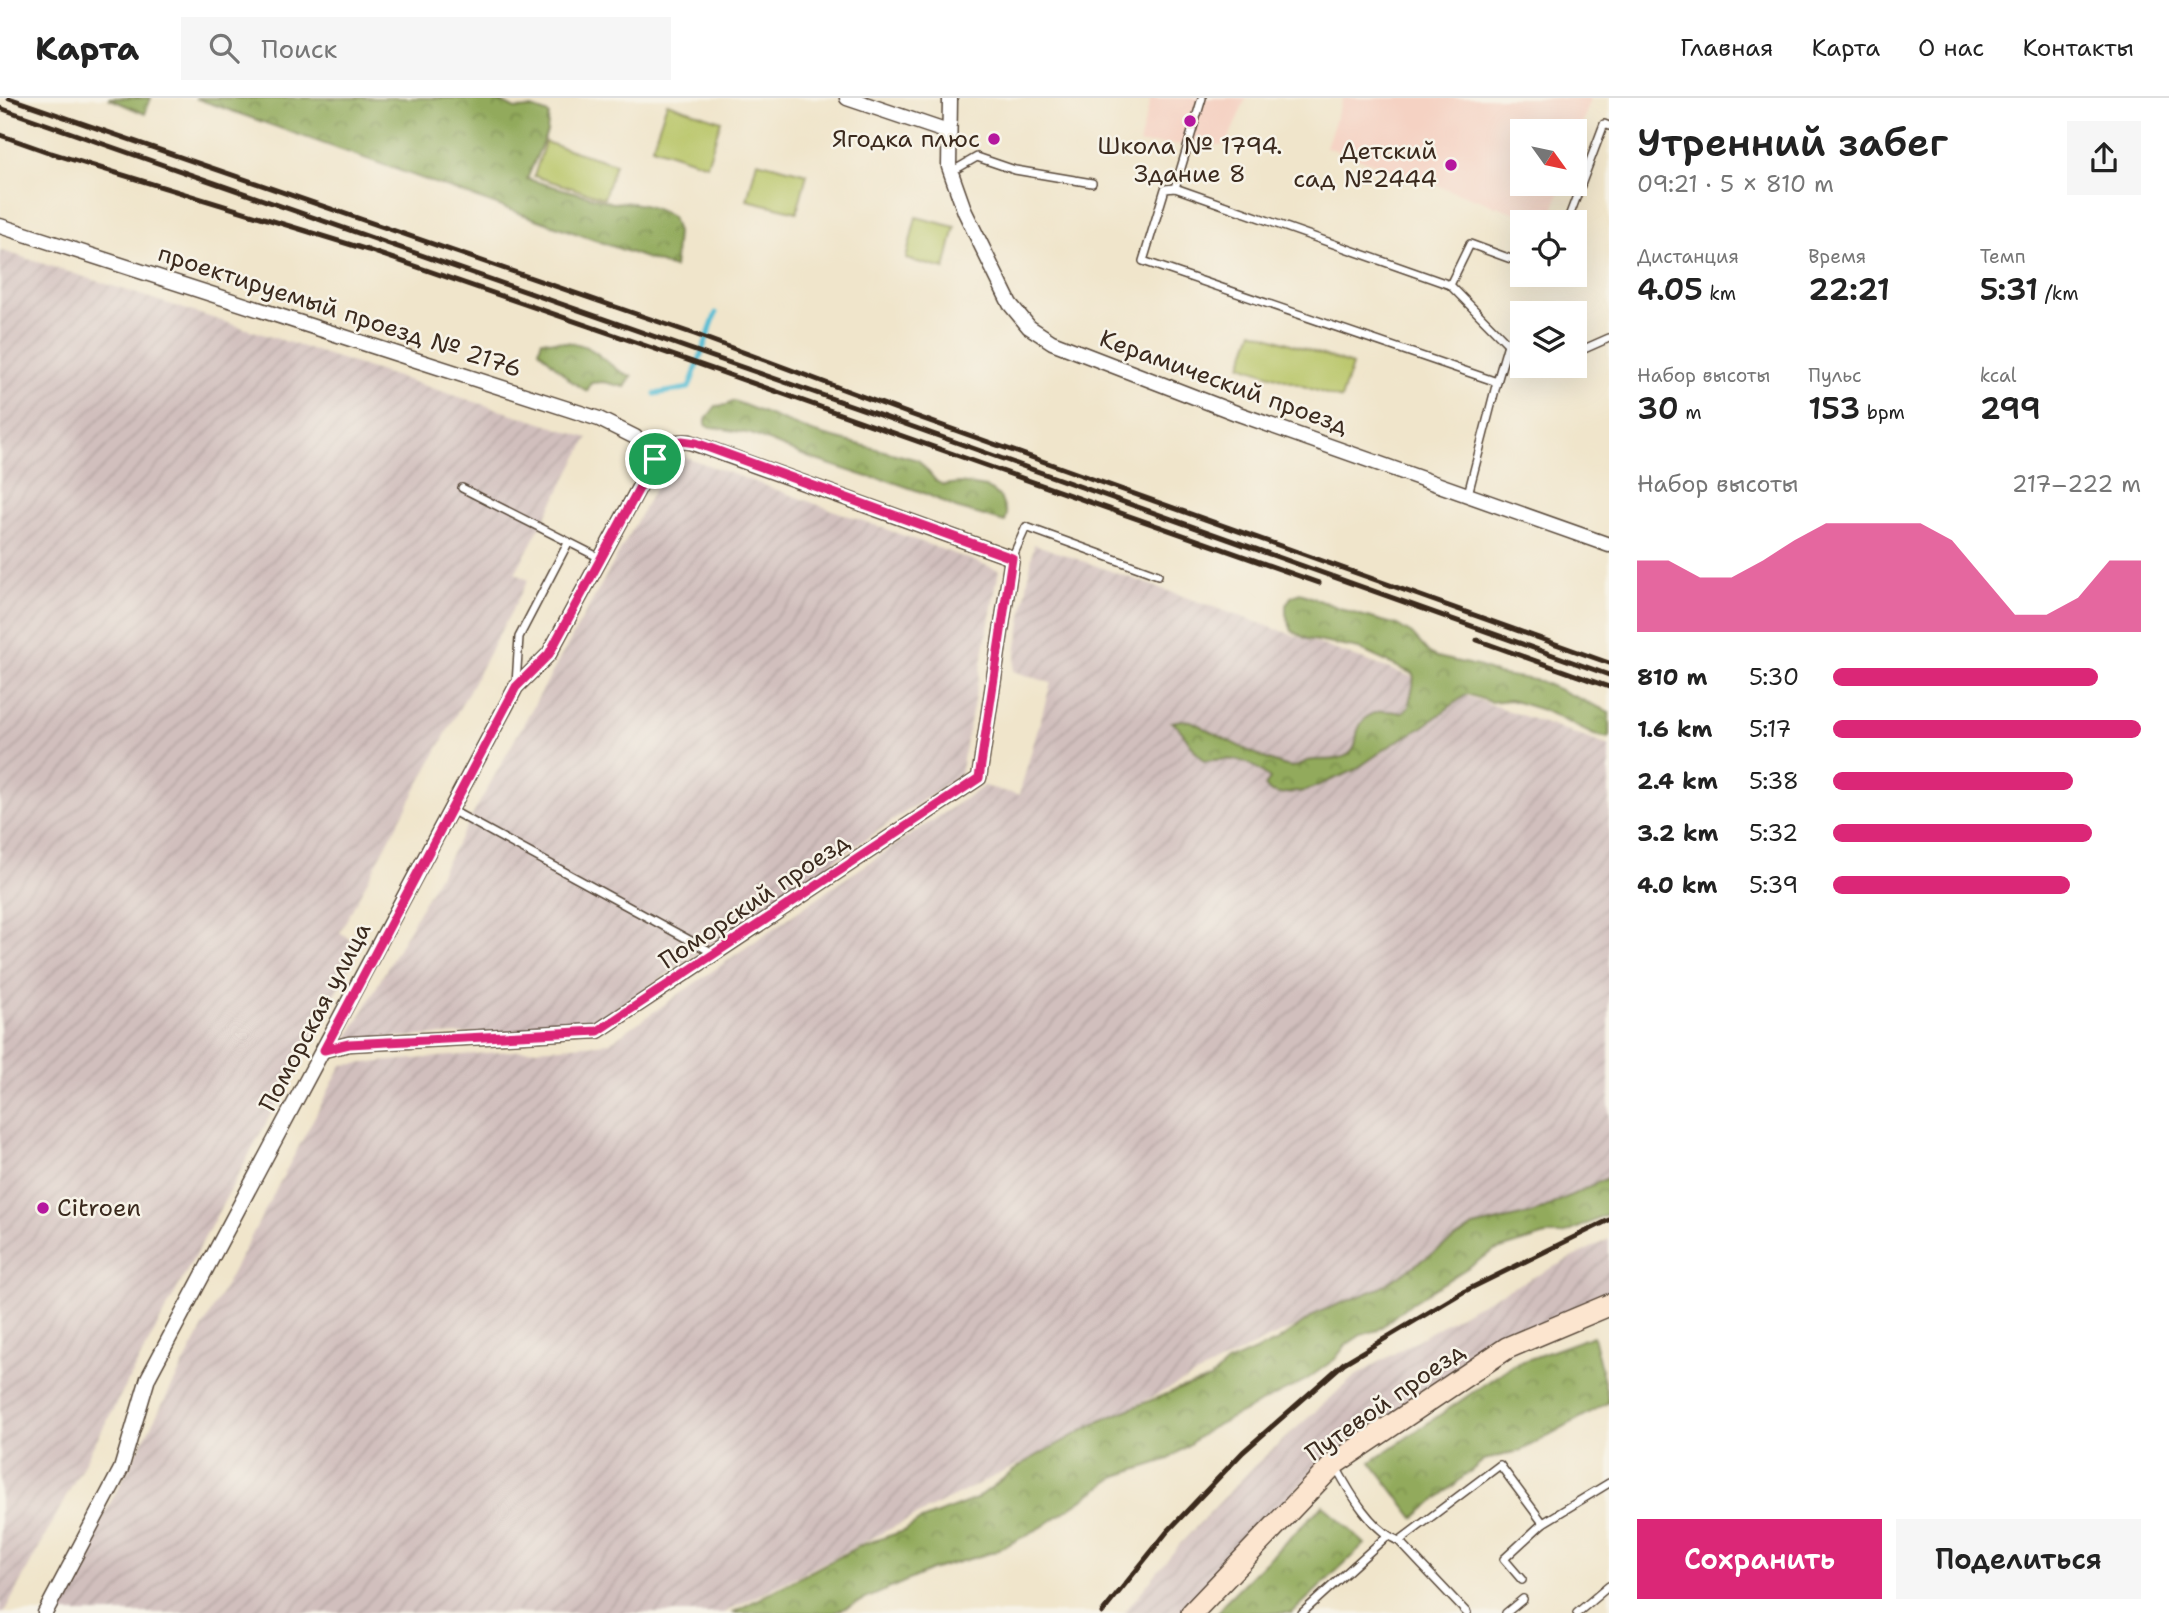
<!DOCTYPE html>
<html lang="ru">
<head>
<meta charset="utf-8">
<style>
	body { margin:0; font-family:"Shantell Sans",sans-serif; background:#f6f6f6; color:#222; height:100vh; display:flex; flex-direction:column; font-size:26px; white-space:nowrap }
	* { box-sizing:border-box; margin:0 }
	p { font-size:23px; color:#767676 }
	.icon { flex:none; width:38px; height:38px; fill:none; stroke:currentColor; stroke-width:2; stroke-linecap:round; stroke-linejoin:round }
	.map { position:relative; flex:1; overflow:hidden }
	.sheet { display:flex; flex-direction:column; background:#fff; width:560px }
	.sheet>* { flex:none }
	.needle { width:46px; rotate:123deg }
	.fabs { position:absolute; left:1510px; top:21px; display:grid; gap:14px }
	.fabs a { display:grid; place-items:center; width:77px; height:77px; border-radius:0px; background:#fff; box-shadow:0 7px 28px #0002; font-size:35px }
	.pin { position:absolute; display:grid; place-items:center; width:60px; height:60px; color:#fff; margin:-30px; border:4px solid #fff; border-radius:50%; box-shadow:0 2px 7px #0007 }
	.round { display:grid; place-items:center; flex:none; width:74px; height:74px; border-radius:0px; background:#f6f6f6 }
	.head { display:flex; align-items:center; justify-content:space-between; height:119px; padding:0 28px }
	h1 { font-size:38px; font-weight:600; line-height:52px }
	.figures { display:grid; grid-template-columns:repeat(3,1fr); gap:10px; height:119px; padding:7px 28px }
	.figures div { display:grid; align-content:center }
	.figures b { font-size:30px; font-weight:600 }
	.figures small { font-size:19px; font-weight:400 }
	.figures p { font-size:19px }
	.chart { height:196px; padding:14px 28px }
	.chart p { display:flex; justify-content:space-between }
	.chart svg { width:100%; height:126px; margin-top:7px; fill:#db2777; opacity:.7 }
	.button { display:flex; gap:14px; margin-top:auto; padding:14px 28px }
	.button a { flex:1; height:80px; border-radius:0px; background:#db2777; color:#fff; font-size:28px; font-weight:600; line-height:80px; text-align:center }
	.button a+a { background:#f6f6f6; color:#222 }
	ul { padding:0 28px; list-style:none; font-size:23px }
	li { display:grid; grid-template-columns:112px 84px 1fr; align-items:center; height:52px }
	li i { height:18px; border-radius:9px; background:#db2777 }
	header { display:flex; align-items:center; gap:42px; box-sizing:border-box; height:98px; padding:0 35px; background:#fff; border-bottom:2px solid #e0e0e0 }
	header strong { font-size:33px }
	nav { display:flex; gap:38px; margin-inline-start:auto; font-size:24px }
	.search { width:490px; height:63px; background:#f6f6f6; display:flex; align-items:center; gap:18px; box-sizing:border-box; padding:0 24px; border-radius:0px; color:#767676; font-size:26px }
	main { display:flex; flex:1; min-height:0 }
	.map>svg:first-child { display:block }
	.built { fill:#f5d2c3 }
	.industrial { fill:url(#industrial-furrows) }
	.green { fill:#b8c566; stroke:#7a7842; stroke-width:2 }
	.forest { fill:url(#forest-crowns); stroke:#666a3c; stroke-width:2 }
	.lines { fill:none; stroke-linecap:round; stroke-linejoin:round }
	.stream { stroke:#57bed4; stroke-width:5 }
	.lane-casing { stroke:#564638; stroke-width:10 }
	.street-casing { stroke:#564638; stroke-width:17 }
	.secondary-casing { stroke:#564638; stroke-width:24 }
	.lane { stroke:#fff; stroke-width:7 }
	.street { stroke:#fff; stroke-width:14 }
	.secondary { stroke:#fce5cf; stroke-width:21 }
	.rail { stroke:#3b2a1e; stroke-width:5 }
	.route-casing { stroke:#fff; stroke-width:14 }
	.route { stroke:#db2777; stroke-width:9 }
	.poi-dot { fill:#b5179e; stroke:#f7f3e8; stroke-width:2.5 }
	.labels { text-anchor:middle; stroke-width:5; stroke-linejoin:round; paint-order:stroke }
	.poi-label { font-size:24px; fill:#3b2a1e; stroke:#f7f3e8; text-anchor:end }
	.street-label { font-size:24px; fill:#3b2a1e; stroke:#f7f3e8 }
</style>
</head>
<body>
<header>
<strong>Карта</strong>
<div class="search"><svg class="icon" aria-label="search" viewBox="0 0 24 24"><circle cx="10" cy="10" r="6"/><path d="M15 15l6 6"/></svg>Поиск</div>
<nav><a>Главная</a><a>Карта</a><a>О нас</a><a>Контакты</a></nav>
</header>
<main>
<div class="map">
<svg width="1609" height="1515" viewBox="0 0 1609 1515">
	<defs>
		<pattern id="industrial-furrows" width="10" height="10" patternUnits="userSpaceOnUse" patternTransform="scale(1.75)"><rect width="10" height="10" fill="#d1bfbd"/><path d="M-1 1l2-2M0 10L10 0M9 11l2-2" fill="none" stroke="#b4a4a2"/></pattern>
		<pattern id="forest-crowns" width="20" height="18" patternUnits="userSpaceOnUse" patternTransform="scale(1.75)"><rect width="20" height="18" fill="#92aa5b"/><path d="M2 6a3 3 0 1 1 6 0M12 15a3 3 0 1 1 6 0" fill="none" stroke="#788b4b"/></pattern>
	</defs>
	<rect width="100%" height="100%" fill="#f7f3e8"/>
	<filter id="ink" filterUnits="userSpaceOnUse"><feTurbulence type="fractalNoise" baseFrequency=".0143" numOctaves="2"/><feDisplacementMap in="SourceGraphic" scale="14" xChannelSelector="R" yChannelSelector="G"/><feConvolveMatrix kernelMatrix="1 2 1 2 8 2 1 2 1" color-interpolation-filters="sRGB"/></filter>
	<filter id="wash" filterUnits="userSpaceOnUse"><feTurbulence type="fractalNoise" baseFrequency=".00686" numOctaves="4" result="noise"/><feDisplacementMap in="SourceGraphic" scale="28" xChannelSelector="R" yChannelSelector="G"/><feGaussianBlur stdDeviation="1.57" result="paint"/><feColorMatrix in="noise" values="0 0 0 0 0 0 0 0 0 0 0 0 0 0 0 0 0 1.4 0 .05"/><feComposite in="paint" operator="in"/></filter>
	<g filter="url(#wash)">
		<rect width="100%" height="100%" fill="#f0e5cb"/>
		<!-- built -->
		<g class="built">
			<path d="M1151,0H1246L1226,47L1139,46Z"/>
			<path d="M1343,0H1591L1575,48V33H1522V86H1562L1549,124H1542L1326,49Z"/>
		</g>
		<!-- industrial -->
		<g class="industrial">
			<path d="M0,152L588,340L515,475L528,482L340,834L360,849L4,1515H0Z"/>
			<path d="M680,357L999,472L960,677L589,929L347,942L667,369Z"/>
			<path d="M1034,446L1609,648V1085L1255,1247L723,1515H52L342,967L609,945L833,789L984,688L1019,697L1051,585L1013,573Z"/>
			<path d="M1609,1141V1197L1328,1359L1187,1505L1181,1515H1124L1180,1446L1255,1367L1354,1279L1472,1210Z"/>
		</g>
		<!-- green -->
		<g class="green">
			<path d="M667,5L721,23L707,67L652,49Z"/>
			<path d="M545,44L615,66L604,100L534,78Z"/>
			<path d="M757,63L807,76L797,114L747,102Z"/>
			<path d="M916,119L955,129L945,171L906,161Z"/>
			<path d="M1253,233L1352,267L1341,301L1241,267Z"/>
		</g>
		<!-- forest -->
		<g class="forest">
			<path d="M108,0H151L145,16Z"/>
			<path d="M195,0H494L515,11L532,10L549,16L547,34L527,81L613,105C633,102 655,109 672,119L677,134L674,170Z"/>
			<path d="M542,242C557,244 575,243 588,250C604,258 614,274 632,278L625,289L604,284L591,285L587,293L571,283L539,252Z"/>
			<path d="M734,303L815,335L918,362L936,383L943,387L960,385L986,389L1000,399L1007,416L1005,424L956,410L924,395L887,382L868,379L810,360L751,336L706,328V321L716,308L727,307Z"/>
			<path d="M1300,495L1353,515L1397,527L1412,536L1429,555L1437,559L1481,569L1497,576L1540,583L1609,614V640L1594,637L1543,612L1510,602L1491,604L1467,596L1420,631L1397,643L1353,673L1305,693L1279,696L1271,694L1265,688L1270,681C1248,659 1234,660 1204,663C1191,652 1186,633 1172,624L1181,622L1191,623C1213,634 1272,668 1293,669C1300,669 1301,665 1307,663C1322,660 1336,665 1349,656C1358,649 1355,641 1358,632C1366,611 1384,611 1402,615L1409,609C1409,597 1416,588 1413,576L1359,551L1307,541L1292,533L1286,516V507L1291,499Z"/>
			<path d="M1609,1079V1116L1562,1137H1546L1494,1153L1404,1210L1378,1232L1361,1237L1346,1247L1335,1261L1306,1282L1211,1330L1169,1361L1117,1378L1042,1429L994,1454L931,1472L834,1515H732L861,1447L904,1433L919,1423L976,1401L1025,1364L1102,1322L1179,1291L1210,1281L1227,1265L1276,1244L1319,1214L1380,1190L1473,1129L1534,1115Z"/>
			<path d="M1593,1238L1609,1304L1520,1353L1484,1362L1414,1420L1371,1364L1513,1267Z"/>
			<path d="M1323,1407L1365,1446L1292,1515H1218L1225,1504Z"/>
		</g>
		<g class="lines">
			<!-- stream -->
			<path class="stream" d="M655,296L689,290L716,215"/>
		</g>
	</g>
	<g filter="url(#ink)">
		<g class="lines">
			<!-- lane casing -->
			<g class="lane-casing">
				<g id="lane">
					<path d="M951,74L977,59L1015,72L1092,85"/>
					<path d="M1175,90L1202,0"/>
					<path d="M1567,124L1604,26L1609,28"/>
					<path d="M1450,187L1508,246L1522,252"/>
					<path d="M1575,255L1609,240"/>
					<path d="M1497,284L1508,246"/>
					<path d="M462,390L600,460"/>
					<path d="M1468,396L1497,284L1143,163L1165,91L1175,90L1450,187L1470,146L1522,165"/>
					<path d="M1012,460L1026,429L1158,477"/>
					<path d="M516,586L519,539L568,445"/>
					<path d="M451,712L715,856"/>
					<path d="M1336,1369C1350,1395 1372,1433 1399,1443L1467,1515"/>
					<path d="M1399,1443L1500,1367L1543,1425"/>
					<path d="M1522,1482L1504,1461L1543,1425L1609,1385"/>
					<path d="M1302,1515L1387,1438"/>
					<path d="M1506,1515L1523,1501"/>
					<path d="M1577,1515L1609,1488"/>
				</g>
			</g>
			<!-- street casing -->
			<g class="street-casing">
				<g id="street">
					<path d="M847,0L948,34"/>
					<path d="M950,0L949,69L965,114L1010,206L1029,229L1052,244L1236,315L1609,447"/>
					<path d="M0,128L599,321L635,339L655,361"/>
					<path d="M45,1515L121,1371L148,1280L516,589L549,556L648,373C658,355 668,341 690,344L1012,460L979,680L598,933L349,946L324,952"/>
				</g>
			</g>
			<!-- secondary casing -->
			<g class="secondary-casing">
				<path id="secondary" d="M1192,1515L1334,1366L1507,1250L1609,1207"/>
			</g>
			<!-- lane -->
			<use href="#lane" class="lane"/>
			<!-- street -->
			<use href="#street" class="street"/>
			<!-- secondary -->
			<use href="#secondary" class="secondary"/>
			<!-- rail -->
			<g class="rail">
				<path d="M9,0L697,237L907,315L1609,565"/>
				<path d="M0,10L902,325L1609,577"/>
				<path d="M0,37L51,55L368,152L687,262L1319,485"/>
				<path d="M1477,542L1609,589"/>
				<path d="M1102,1515L1167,1434L1243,1354L1344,1265L1463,1194L1609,1122"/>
			</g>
		</g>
	</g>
	<g class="lines" filter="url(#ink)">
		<!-- route casing -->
		<g class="route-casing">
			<path id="route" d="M682,343L696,345L1012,460L979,680L598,933L349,946L324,952L516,589L549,556L655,361L667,348Z"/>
		</g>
		<!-- route -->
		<use href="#route" class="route"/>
	</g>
	<!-- markers -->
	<g class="poi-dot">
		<circle cx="1190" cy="23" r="7"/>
		<circle cx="994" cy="41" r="7"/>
		<circle cx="1451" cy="67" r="7"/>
		<circle cx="43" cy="1110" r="7"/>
	</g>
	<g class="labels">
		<!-- poi labels -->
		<g class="poi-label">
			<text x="980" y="49">Ягодка плюс</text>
			<text x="1190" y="56" text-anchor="middle">Школа № 1794.<tspan x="1190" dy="28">Здание 8</tspan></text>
			<text x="1437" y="61">Детский<tspan x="1437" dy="28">сад №2444</tspan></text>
			<text x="57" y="1118" text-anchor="start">Citroen</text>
		</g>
		<!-- street labels -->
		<g class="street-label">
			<text transform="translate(340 213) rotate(18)" y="8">проектируемый проезд № 2176</text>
			<text transform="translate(1224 284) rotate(20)" y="8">Керамический проезд</text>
			<text transform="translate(754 803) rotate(-34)" y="8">Поморский проезд</text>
			<text transform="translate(315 919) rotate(-62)" y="8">Поморская улица</text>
			<text transform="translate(1385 1304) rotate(-35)" y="8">Путевой проезд</text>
		</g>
	</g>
</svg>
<div class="fabs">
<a><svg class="needle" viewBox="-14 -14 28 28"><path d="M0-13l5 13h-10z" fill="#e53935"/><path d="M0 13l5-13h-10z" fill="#767676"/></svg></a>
<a><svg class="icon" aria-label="locate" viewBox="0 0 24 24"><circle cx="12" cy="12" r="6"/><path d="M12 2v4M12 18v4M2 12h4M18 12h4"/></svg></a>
<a><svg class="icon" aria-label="layers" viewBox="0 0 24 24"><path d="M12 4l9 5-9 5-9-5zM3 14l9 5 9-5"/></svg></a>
</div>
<div class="pin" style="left:655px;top:361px;background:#1e9e55"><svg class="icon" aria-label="arrive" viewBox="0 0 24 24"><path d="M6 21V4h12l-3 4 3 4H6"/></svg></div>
</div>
<section class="sheet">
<div class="head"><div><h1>Утренний забег</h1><p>09:21 · 5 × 810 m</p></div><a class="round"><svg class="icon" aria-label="share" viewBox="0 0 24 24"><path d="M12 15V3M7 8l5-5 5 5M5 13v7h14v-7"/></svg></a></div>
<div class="figures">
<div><p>Дистанция</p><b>4.05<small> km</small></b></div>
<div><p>Время</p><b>22:21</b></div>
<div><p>Темп</p><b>5:31<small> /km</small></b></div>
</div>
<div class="figures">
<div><p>Набор высоты</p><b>30<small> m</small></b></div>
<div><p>Пульс</p><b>153<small> bpm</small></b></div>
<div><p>kcal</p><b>299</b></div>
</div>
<div class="chart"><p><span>Набор высоты</span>217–222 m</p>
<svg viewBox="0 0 160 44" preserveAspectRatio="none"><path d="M0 44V19L10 19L20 25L30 25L40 19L50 12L60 6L70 6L80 6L90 6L100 12L110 25L120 38L130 38L140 32L150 19L160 19V44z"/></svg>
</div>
<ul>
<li><b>810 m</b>5:30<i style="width:86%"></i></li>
<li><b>1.6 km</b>5:17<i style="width:100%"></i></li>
<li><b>2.4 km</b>5:38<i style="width:78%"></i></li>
<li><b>3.2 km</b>5:32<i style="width:84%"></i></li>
<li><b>4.0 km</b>5:39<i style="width:77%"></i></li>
</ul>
<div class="button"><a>Сохранить</a><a>Поделиться</a></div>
</section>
</main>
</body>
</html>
